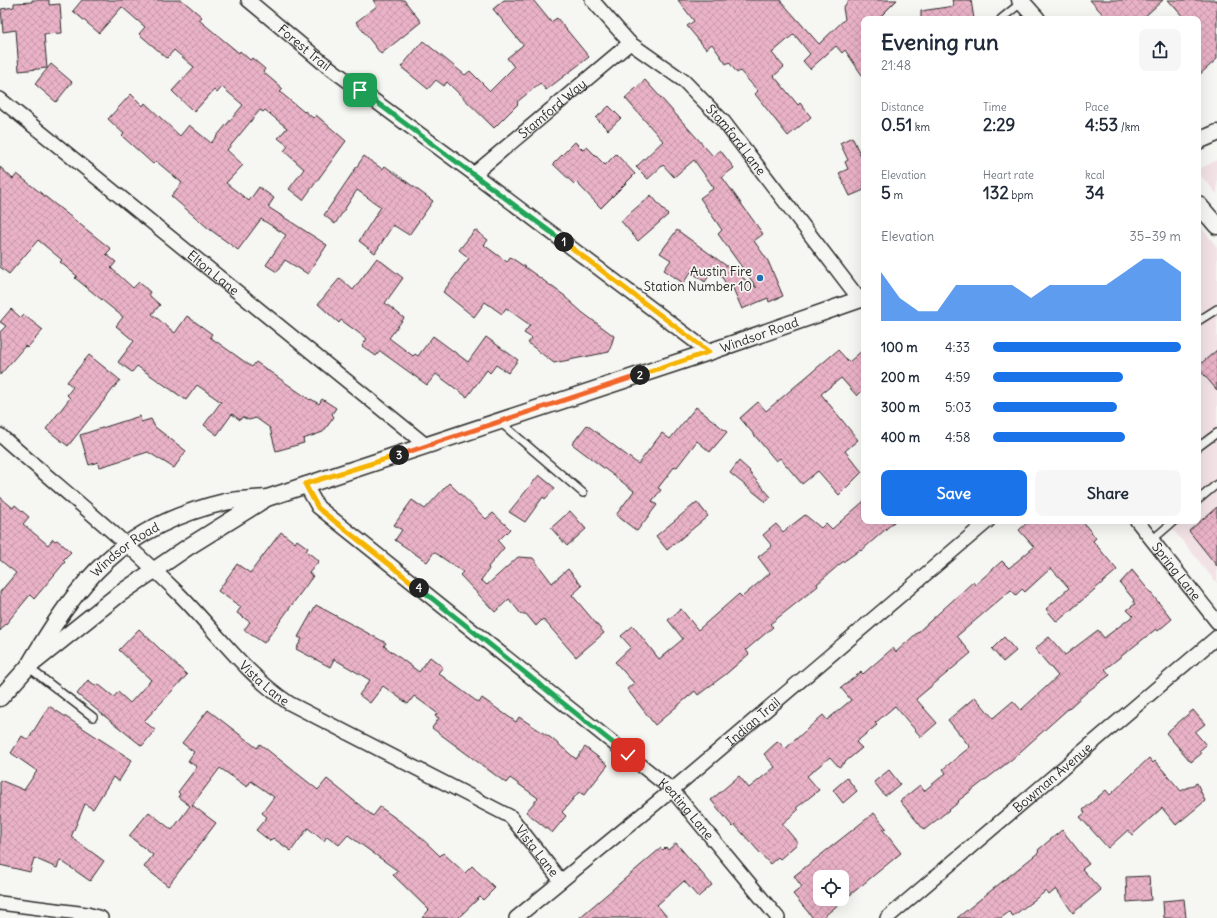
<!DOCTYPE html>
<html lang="en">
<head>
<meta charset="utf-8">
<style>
	body { margin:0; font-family:Delius,sans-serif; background:#f6f6f7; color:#1f2937; height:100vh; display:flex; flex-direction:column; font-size:15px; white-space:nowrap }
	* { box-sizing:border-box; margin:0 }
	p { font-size:13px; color:#747a83 }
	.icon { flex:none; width:22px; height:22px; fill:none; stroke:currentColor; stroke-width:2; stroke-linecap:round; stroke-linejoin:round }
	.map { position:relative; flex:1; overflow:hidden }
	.panel { position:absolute; left:861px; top:16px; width:340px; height:508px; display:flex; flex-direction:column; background:#fff; border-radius:8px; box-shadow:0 4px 16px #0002 }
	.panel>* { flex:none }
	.fabs { position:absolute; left:813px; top:870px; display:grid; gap:8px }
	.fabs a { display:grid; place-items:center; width:36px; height:36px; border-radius:8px; background:#fff; box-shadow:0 4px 16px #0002; font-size:20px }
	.pin { position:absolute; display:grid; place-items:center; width:34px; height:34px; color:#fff; margin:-17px; border-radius:8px; box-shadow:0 2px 6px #0006 }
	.km { position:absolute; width:20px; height:20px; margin:-10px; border-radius:50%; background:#222; color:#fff; font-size:11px; line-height:20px; text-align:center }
	.round { display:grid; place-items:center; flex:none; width:42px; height:42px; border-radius:8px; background:#f6f6f7 }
	.headline { display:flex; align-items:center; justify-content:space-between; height:68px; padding:0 20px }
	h1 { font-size:22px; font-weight:700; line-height:30px }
	.figures { display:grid; grid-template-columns:repeat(3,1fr); gap:6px; height:68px; padding:4px 20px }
	.figures div { display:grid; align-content:center }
	.figures b { font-size:17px; font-weight:700 }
	.figures small { font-size:11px; font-weight:400 }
	.figures p { font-size:11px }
	.chart { height:112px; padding:8px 20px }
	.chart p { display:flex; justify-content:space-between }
	.chart svg { width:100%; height:72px; margin-top:4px; fill:#1a73e8; opacity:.7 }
	.action { display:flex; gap:8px; margin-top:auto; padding:8px 20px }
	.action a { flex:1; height:46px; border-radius:8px; background:#1a73e8; color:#fff; font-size:16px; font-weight:700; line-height:46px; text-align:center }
	.action a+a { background:#f6f6f7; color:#1f2937 }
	ul { padding:0 20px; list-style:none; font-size:13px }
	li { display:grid; grid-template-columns:64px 48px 1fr; align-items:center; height:30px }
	li i { height:10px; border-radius:5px; background:#1a73e8 }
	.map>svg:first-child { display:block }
	.built { fill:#f2e2e5 }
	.building { fill:url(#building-cross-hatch); stroke:#2b2b2b; fill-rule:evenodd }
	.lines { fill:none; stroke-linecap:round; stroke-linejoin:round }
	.service-casing { stroke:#2b2b2b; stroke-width:10 }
	.minor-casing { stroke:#2b2b2b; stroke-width:16 }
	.tertiary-casing { stroke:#2b2b2b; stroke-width:19 }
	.service { stroke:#f6f6f2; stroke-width:7 }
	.minor { stroke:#f6f6f2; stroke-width:13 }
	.tertiary { stroke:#f6f6f2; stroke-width:16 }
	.split-1-casing { stroke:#fff; stroke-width:8 }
	.split-2-casing { stroke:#fff; stroke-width:8 }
	.split-3-casing { stroke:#fff; stroke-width:8 }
	.split-4-casing { stroke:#fff; stroke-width:8 }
	.split-5-casing { stroke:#fff; stroke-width:8 }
	.split-1 { stroke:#22a559; stroke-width:5 }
	.split-2 { stroke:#f5b400; stroke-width:5 }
	.split-3 { stroke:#f0652b; stroke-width:5 }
	.split-4 { stroke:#f5b400; stroke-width:5 }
	.split-5 { stroke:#22a559; stroke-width:5 }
	.poi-dot { fill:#1f6fb2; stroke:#f6f6f2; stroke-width:1.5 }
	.labels { text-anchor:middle; stroke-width:3.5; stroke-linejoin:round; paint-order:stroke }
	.street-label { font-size:13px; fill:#2b2b2b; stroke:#f6f6f2 }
	.poi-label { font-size:13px; fill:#2b2b2b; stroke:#f6f6f2; text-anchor:end }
</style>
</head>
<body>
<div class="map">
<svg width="1217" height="918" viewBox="0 0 1217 918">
	<defs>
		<pattern id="building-cross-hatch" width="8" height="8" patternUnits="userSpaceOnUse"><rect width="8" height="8" fill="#eab2c7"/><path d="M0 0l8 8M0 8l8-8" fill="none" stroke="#c999ab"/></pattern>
	</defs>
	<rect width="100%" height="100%" fill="#f6f6f2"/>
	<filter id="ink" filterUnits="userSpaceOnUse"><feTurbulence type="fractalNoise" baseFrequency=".025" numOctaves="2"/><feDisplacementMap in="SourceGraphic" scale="8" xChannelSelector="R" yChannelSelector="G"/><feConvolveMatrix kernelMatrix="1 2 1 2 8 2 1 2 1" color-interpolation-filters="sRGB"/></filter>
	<g filter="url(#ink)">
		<!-- built -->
		<g class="built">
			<path d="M1217,160V194L1198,172V170Z"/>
			<path d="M1198,223L1217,247V583L1166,521H1198Z"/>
		</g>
		<!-- building -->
		<g class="building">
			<path d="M32,0H49V5L60,4L62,33L44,34L47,68L19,71L16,30L3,32L1,9L14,7V3L32,2Z"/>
			<path d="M82,0H182L202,17L199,20L239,53L240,51L250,60L252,58L265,69L263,72L283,89L280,92L304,112L305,111L313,118L316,115L346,141L303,200L289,189L304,169L284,151L288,146L278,138L287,128L265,110L263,112L260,110L227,150L243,165L226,183L249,201L259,187L274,198L268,207L327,245L308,274L285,260L277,272L266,265L286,235L261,219L238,250L208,228L171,196L182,183L156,161L153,164L122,136L124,134L108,119L131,94L143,106L145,103L180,136L189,125L211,143L243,105L222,87L217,93L214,90L194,112L172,91L194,67L174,50L167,58L139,34L145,27L122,7L99,33L73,11Z"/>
			<path d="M373,0H404L421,22L381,54L356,22L377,6Z"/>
			<path d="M504,0H533L551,22L557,18L589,57L546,90L540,83L517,102L518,104L494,128L447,82L444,86L436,80L428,89L401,67L423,41L465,75L470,71L490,91L514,67L507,58L523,45L493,9Z"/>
			<path d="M678,0H780L819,44L845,19L843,8L849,0H897L878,19H864V78L845,50L842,53L836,46L810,69L803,61L810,54L794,34L772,53L784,67L774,76L798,105L800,103L811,117L788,136L755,94L758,91L740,71L737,73L729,62L726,64L712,44L706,49L687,26L694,21Z"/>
			<path d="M952,0H971L974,19H921V11L954,6Z"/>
			<path d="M1090,0H1163L1142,19H1107Z"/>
			<path d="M1168,0H1217V59L1198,76V19H1185Z"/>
			<path d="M51,64L72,82L56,102L35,84Z"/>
			<path d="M645,80L713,156L720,150L734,168L722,177L763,234L754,241L768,261L783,296L769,302L768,298L742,309L732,286L729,288L715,267L705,282L691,272L683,283L664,270L671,260L660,253L677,230L757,288L718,234L722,230L700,198L714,188L694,160L674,177L663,165L648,179L636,167L663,141L625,98Z"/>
			<path d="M609,106L621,118L608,130L596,118Z"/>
			<path d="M852,137L860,154L864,153V190L850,196L839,173L848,169L845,162L848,160L840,143Z"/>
			<path d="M575,142L583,150L587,147L605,165L616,154L635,174L601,208L576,182L574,184L553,164Z"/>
			<path d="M364,156L382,169L385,166L433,201L409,235L393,225L375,253L359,241L381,207L357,190L335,224L324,215Z"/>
			<path d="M0,167L13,179L17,174L111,249L106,254L116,262L111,268L133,288L139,282L150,292L149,294L151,297L160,305L152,314L175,333L187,316L212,334L210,337L252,367L256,362L310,400L311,399L319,404L322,399L336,408L332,414L334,417L323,432L303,439L304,443L276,451L270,428L256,418L249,420L242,417L240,420L232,414L217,435L204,425L221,402L197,385L186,400L137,366L132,372L118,362L134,341L116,326L123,317L75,278L77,276L60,262L62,260L38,240L9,274L0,267Z"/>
			<path d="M651,195L668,215L638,241L621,221Z"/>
			<path d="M475,230L488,240L484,245L507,262L510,257L522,265L565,296V297L583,313L614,336L609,352L554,363L528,343L532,338L524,333L530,325L506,308L502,314L485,302L474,317L443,292L469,258L459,250Z"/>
			<path d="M377,258L403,278L385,303L404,318L389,338L413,356L415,354L418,356L433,336L468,362L486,337L518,360L508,373L496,365L490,373L487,370L467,397L436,374L427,385L380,351L376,356L362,346L367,339L341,320L339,323L318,304L340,278L353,290Z"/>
			<path d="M11,309L21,318L24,315L43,330L27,348L25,346L0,375V332L6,326L0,322Z"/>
			<path d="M864,349V389L857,396L841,378L821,394L858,440L845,451L862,472L839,495L818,471L802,484L780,458L776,461L740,418L758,402L766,411L838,350L849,362Z"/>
			<path d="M1217,350V390L1198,368V366Z"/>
			<path d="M89,355L120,380L68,446L46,429L70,398L67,395L73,387L67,382Z"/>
			<path d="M696,407L727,432L710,452L697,441L677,467L675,466L658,488L661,490L652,501L657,505L637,531L616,515L634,491L572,444L587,425L638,464L662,433L670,439Z"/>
			<path d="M140,416L141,422L151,419L155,427L186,451L174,468L148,452L100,467L98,462L89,465L80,435Z"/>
			<path d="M739,461L750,471L749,472L771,497L766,502L730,473Z"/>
			<path d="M539,475L555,488L545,499L543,497L525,522L509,512Z"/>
			<path d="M449,483L486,519L493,513L510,529L498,541L504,548L488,567L489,569L481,580L487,585L518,557L533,558L552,583L568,569L582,586L572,595L604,633L576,657L543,619L536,626L526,614H521L509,599L495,612L460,575L463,572L434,552L427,562L395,540L402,530L394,525L412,500L425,509Z"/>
			<path d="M0,497L13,508L15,505L29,517L23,524L48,545L53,539L55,541L57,540L71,552L63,560L65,562L34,599L30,595L0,631V592L16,573L0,560Z"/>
			<path d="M864,501V521H895L861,551L860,550L840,564L817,584L818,586L770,624L773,627L746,650L749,654L726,674L698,695L695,691L655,725L627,689L634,683L615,662L631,647L621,636L633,626L659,659L683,639L668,620L681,609L698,630L739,594L742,597L770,573L758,557L772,546L763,535L776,524L783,532L805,515L821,528L826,523L832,529Z"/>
			<path d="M697,502L708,516L667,550L656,536Z"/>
			<path d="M1217,507V566L1189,531Z"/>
			<path d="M570,511L586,529L567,546L551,528Z"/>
			<path d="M1029,521H1082L1096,538L1093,541L1117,570L1057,622L1046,609L1069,588L1051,568L1025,592L1022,589L1016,595L1011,590L957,636L971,653L916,699L937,723L921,737L895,706L875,723L877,725L856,742L862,748L839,767L830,757L807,776L819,790L796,808L798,810L782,824L798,843L780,859L778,857L770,864L735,825L733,827L711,800L739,776L749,788L775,767L764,754L778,741L785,749L823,715L827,720L851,700L841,688L861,672L863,674L893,648L896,652L973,582L975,585L1002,561L1009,568L1034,547L1019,530Z"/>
			<path d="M281,532L295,543L297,540L308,548L306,551L319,561L309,573L313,576L264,643L244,630L250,622L237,613L241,607L218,591L237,564L250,573Z"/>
			<path d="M1132,570L1172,619L1158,631L1156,629L1105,669L1110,675L1088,691L1011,760L958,801L959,802L924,830L900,801L920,785L924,791L946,773L943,769L970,747L948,720L975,697L993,718L1013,701L1021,710L1058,676L1035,649L1049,637L1065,655L1098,630L1104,638L1133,616L1127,610L1135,604L1133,601L1134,600L1120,583Z"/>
			<path d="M316,605L386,643L384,646L419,672L430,657L443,667L438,673L479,703L482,698L516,722L519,717L551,738L576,759L585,747L608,765L584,795L579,792L562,812L566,816L552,833L526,812L538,798L510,778L506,783L432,728L439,718L435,716L437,713L414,696L408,704L383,686L370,703L359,695L370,680L334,659L330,667L296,649L302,639L298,637Z"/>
			<path d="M139,629L187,675L144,721L155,730L142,746L77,694L88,680L96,686L98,684L114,697L118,692L130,703L151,680L119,650Z"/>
			<path d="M1004,637L1016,651L1003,662L992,649Z"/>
			<path d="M49,706L132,760L119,781L113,777L93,809L85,804L71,837L104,861L90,881L60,860L57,868L34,858L30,872L0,865V780L24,790L37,771L11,753L22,736L28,740Z"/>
			<path d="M208,710L257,748L260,744L318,790L327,779L373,816L380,807L415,832L440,856L443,853L465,873L472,866L495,888L483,900L480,897L458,918H422L429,910L393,875L398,871L348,835L339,845L327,836L324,841L308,828L291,851L273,838L270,841L256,830L267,817L262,813L274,797L251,781L247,787L220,768L192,805L216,823L168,886L144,867L153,855L129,836L149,812L172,830L190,806L178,797L180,794L178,792L197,767L188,761L194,752L182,743Z"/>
			<path d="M1193,710L1205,724L1195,732L1206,745L1199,751L1201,754L1191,762L1166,733Z"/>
			<path d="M1149,758L1153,763L1155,761L1181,791L1197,783L1205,801L1176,825L1162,808L1132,835L1128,830L1108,848L1080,817L1085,813L1083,810L1106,790L1110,795Z"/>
			<path d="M889,770L900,784L885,796L874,782Z"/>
			<path d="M847,778L857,791L843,803L833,790Z"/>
			<path d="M874,813L886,828L883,830L901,853L822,918H813L793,894L802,887L794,876ZM820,877H842V899H820Z"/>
			<path d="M1062,830L1089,864L1082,869L1101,890L1073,913L1056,889L1049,895L1046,891L1013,916L1009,912L1001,918H957L1039,852L1038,850Z"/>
			<path d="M676,843L712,885L698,897L684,881L657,905L668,918H579L661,848L663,850L666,847L668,850Z"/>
			<path d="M1149,876L1151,900L1127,902L1126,877Z"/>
			<path d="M1184,899L1186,918H1164L1163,901Z"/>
		</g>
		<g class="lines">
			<!-- service casing -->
			<g class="service-casing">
				<g id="service">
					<path d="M1001,19L1022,2"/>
					<path d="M1198,321L1217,309"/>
					<path d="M500,422L583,493"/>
					<path d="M1198,447L1217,433"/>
					<path d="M1198,500L1217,484"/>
					<path d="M1152,540L1174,521"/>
					<path d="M28,667L93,717"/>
				</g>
			</g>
			<!-- minor casing -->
			<g class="minor-casing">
				<g id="minor">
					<path id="s1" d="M248,0L322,62L474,174L709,352"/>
					<path id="s2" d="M592,0L630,43L684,81L724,122L860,300"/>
					<path id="s3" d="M0,99L427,446"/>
					<path id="s4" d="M474,174L630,43"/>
					<path id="s5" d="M0,435C60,488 123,538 179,594C216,631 245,674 289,703L511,817L561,881"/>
					<path id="s6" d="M305,484L318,507L672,790L778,918"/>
					<path id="s7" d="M1137,521L1217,622"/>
					<path d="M0,903L87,914L101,918"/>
					<path id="s8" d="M516,918L672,790L988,521"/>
					<path id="s9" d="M887,918L1217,637"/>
				</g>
			</g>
			<!-- tertiary casing -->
			<g class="tertiary-casing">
				<g id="tertiary">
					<path d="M1020,0L1037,19"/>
					<path d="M1198,141L1217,133"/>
					<path d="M1198,204L1217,226"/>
					<path id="s10" d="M28,667C79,580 121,526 225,502C238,499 253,499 267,498L709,352L864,298"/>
					<path d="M0,698L28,667L118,595L188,547L265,499"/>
				</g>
			</g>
			<!-- service -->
			<use href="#service" class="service"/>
			<!-- minor -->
			<use href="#minor" class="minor"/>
			<!-- tertiary -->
			<use href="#tertiary" class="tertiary"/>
		</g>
	</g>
	<g class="lines" filter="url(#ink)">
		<!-- split-1 casing -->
		<g class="split-1-casing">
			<path id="split-1" d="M360,90L564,242"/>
		</g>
		<!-- split-2 casing -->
		<g class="split-2-casing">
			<path id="split-2" d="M564,242L709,352L640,375"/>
		</g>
		<!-- split-3 casing -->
		<g class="split-3-casing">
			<path id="split-3" d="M399,455L640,375"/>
		</g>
		<!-- split-4 casing -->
		<g class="split-4-casing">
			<path id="split-4" d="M399,455L305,484L318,508L419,588"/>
		</g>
		<!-- split-5 casing -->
		<g class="split-5-casing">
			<path id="split-5" d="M419,588L628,755"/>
		</g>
		<!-- split-1 -->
		<use href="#split-1" class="split-1"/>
		<!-- split-2 -->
		<use href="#split-2" class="split-2"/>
		<!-- split-3 -->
		<use href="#split-3" class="split-3"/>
		<!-- split-4 -->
		<use href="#split-4" class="split-4"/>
		<!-- split-5 -->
		<use href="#split-5" class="split-5"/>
	</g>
	<!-- markers -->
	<circle class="poi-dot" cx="760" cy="278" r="4"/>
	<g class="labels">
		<!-- street labels -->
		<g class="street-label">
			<text dy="5" stroke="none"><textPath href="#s1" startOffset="74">Forest Trail</textPath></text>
			<text dy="5" stroke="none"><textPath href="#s4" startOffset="102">Stamford Way</textPath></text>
			<text dy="5" stroke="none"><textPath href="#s2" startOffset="202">Stamford Lane</textPath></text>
			<text dy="5" stroke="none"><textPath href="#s3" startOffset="275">Elton Lane</textPath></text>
			<text dy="5" stroke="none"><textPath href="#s10" startOffset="827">Windsor Road</textPath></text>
			<text dy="5" stroke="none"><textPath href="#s10" startOffset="154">Windsor Road</textPath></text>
			<text dy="5" stroke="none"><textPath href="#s7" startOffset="64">Spring Lane</textPath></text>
			<text dy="5" stroke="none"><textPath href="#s5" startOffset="363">Vista Lane</textPath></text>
			<text dy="5" stroke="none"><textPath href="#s8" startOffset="308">Indian Trail</textPath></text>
			<text dy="5" stroke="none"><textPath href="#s9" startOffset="217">Bowman Avenue</textPath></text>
			<text dy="5" stroke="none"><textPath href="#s6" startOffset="503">Keating Lane</textPath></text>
			<text dy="5" stroke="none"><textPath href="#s5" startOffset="687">Vista Lane</textPath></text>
		</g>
		<!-- poi labels -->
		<g class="poi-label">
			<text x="752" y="276">Austin Fire<tspan x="752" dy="15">Station Number 10</tspan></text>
		</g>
	</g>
</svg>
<div class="fabs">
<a><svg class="icon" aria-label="locate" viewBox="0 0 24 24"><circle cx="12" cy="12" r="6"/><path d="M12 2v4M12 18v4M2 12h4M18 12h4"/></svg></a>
</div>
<div class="pin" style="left:360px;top:90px;background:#1e9e55"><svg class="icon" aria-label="arrive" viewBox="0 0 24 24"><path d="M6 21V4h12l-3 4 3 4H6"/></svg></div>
<div class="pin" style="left:628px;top:755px;background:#d93025"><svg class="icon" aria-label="check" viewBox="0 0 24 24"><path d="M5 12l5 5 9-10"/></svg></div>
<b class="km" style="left:564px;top:242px">1</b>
<b class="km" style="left:640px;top:375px">2</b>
<b class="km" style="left:399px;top:455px">3</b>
<b class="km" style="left:419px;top:588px">4</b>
<section class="panel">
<div class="headline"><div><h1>Evening run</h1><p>21:48</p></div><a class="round"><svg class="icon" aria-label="share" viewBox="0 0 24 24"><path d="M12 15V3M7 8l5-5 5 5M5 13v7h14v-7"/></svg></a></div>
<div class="figures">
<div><p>Distance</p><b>0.51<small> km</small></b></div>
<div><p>Time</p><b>2:29</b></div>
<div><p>Pace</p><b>4:53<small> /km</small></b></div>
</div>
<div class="figures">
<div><p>Elevation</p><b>5<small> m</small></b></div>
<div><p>Heart rate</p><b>132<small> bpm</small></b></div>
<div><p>kcal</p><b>34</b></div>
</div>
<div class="chart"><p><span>Elevation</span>35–39 m</p>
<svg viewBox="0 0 160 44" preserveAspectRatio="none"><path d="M0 44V14L10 30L20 38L30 38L40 22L50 22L60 22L70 22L80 30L90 22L100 22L110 22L120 22L130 14L140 6L150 6L160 14V44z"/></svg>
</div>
<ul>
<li><b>100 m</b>4:33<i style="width:100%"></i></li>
<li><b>200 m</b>4:59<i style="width:69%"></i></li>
<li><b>300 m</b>5:03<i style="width:66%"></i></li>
<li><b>400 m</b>4:58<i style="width:70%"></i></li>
</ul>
<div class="action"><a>Save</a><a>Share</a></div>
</section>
</div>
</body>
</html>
